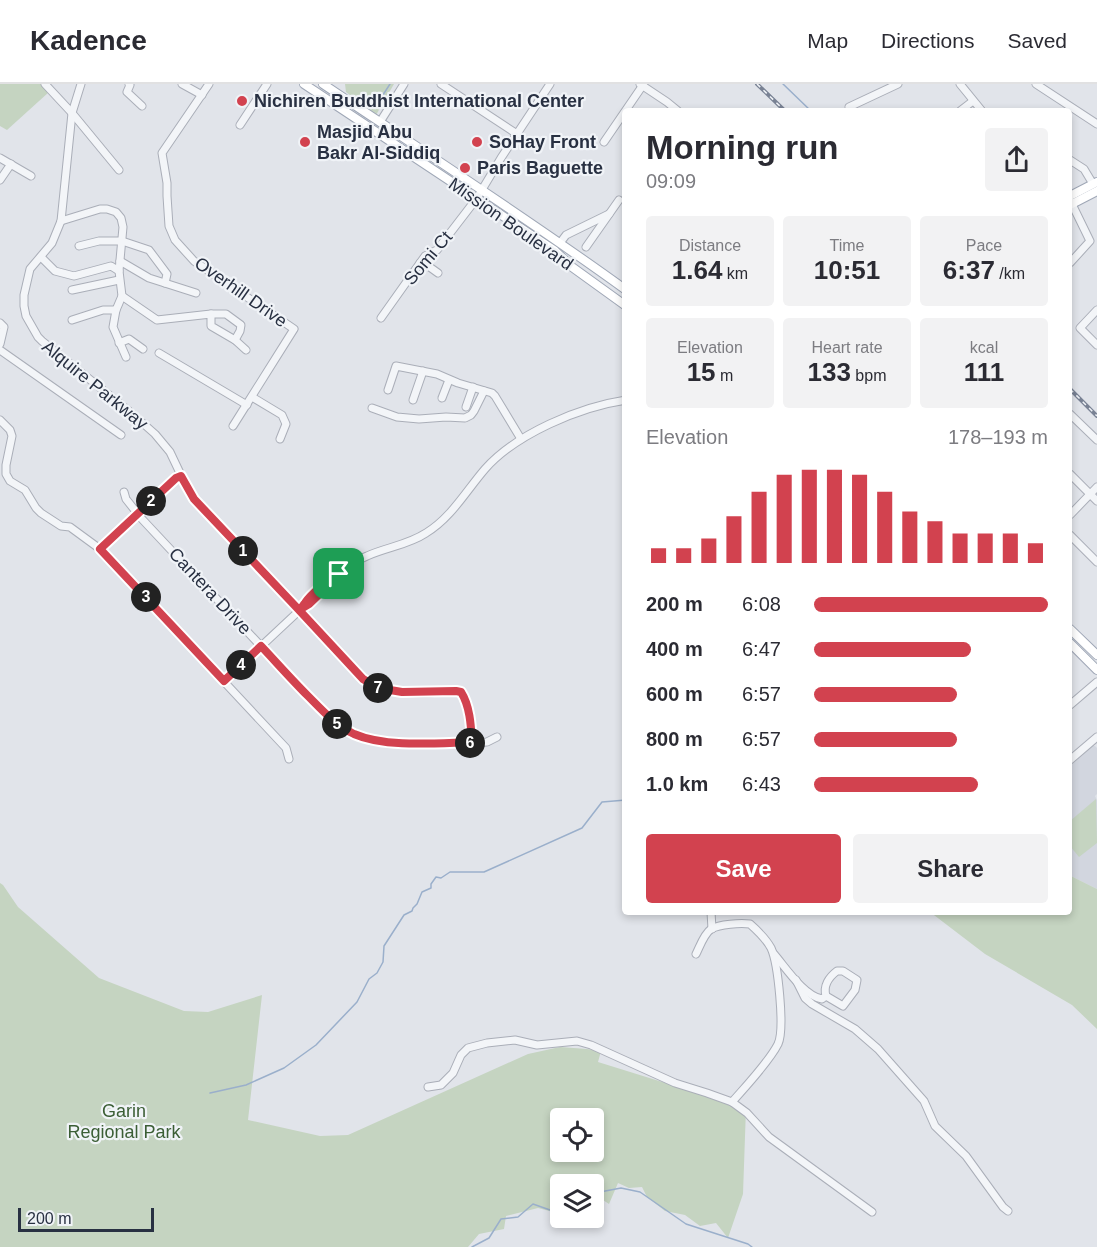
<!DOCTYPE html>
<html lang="en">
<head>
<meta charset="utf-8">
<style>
	body { margin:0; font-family:Arial,sans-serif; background:#f2f2f3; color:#2b2b33; height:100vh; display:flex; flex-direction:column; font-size:22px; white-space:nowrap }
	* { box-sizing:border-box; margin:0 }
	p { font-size:20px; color:#7c7c81 }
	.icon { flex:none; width:33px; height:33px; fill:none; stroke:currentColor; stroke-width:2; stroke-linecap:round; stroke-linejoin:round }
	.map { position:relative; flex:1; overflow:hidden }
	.drawer { position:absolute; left:622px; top:24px; width:450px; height:807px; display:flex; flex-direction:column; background:#fff; border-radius:6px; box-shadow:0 3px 9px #0003 }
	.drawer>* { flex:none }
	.controls { position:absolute; left:550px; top:1024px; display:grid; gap:12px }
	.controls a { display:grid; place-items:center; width:54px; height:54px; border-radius:6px; background:#fff; box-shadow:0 3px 9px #0003; font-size:30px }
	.scale { position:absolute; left:18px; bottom:15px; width:136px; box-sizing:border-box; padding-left:6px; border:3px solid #283042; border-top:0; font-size:16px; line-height:21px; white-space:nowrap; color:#283042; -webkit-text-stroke:4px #f0f3f7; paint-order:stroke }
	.pin { position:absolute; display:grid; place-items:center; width:51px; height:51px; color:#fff; margin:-26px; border-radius:12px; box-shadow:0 3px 9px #0006 }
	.km { position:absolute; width:30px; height:30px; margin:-15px; border-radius:50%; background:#222; color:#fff; font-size:16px; line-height:30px; text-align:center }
	.round { display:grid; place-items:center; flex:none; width:63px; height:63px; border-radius:6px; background:#f2f2f3 }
	.summary { display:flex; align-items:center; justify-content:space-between; height:102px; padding:0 24px }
	h1 { font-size:33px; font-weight:600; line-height:45px }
	.stats { display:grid; grid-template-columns:repeat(3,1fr); gap:9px; height:102px; padding:6px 24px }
	.stats div { display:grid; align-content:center; border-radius:6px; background:#f2f2f3; text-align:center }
	.stats b { font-size:26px; font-weight:600 }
	.stats small { font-size:16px; font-weight:400 }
	.stats p { font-size:16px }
	.chart { height:168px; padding:12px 24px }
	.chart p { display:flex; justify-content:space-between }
	.chart svg { width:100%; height:108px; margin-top:6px; stroke:#d2424f; stroke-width:6 }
	.primary-button { display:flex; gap:12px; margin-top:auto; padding:12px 24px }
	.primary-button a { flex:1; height:69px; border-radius:6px; background:#d2424f; color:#fff; font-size:24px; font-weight:600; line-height:69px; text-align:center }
	.primary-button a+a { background:#f2f2f3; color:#2b2b33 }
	ul { padding:0 24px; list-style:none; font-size:20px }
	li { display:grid; grid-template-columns:96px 72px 1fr; align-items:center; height:45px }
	li i { height:15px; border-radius:8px; background:#d2424f }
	header { display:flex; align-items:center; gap:36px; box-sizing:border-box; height:84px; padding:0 30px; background:#fff; border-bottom:2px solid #e1e1e2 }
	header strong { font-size:28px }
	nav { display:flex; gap:33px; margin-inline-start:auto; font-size:21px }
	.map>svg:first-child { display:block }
	.built { fill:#d2d6df }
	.green { fill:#c5d4c1; fill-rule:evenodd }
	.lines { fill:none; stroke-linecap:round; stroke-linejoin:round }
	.stream { stroke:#9aafcb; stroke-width:1.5 }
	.minor-casing { stroke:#aaaeb8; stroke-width:9 }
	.major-casing { stroke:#9fa7b6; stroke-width:10 }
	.minor { stroke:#f3f5f8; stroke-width:7 }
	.major { stroke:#fff; stroke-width:8 }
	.rail-casing { stroke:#798294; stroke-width:4 }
	.rail { stroke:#f0f3f7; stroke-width:1.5; stroke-dasharray:4.5; stroke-linecap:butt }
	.route-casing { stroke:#fff; stroke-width:12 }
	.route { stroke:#d2424f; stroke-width:8 }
	.poi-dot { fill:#d2424f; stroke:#f0f3f7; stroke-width:2 }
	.labels { text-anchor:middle; stroke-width:4.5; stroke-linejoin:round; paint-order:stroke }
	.poi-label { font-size:18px; font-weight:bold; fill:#283042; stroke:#f0f3f7; text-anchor:start }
	.street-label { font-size:18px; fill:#283042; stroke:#f0f3f7 }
	.park-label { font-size:18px; fill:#3b5e35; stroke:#f0f3f7 }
</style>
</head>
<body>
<header>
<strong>Kadence</strong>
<nav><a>Map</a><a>Directions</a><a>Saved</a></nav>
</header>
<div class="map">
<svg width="1097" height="1163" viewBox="0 0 1097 1163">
	<rect width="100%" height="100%" fill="#e1e4ea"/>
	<!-- built -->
	<path class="built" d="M1093,662H1095L1097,664V710L1095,712L1097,716V805L1071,792L1070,793V682Z"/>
	<!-- green -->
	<g class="green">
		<path d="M0,0H41L49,8L7,46L0,42Z"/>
		<path d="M345,0H394L376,31L346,8Z"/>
		<path d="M1096,715L1097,759L1079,773L1070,762V737Z"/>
		<path d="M1071,792L1097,805V945L1072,921L985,870L930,828H1070V793Z"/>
		<path d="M0,799L3,801L18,823L99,894L184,927L208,928L262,911L248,1036L320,1052L348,1051L528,970L560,963L587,965L601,967L598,978L746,1024L743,1110L728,1154L716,1139L700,1142L685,1131L665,1127L647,1113L642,1103L629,1104L618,1099L609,1120L594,1110V1101H561V1124L553,1128L538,1124L506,1132L504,1145L479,1150L468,1163H0ZM561,1035H594V1068H561Z"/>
	</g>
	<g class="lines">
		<!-- stream -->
		<g class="stream">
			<path d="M783,0L811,27"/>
			<path d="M377,20L390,0"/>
			<path d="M210,1009L246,1001L284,984L316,961L357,918L369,895L377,889L383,878L384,862L404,831L412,827L413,824L417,820L422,808L431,804V800L436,793L441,794L450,788H484L582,744L602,718L626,716"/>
			<path d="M594,1110L600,1108L621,1104L640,1108L686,1140L748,1160L752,1163"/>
			<path d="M472,1163L489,1154L501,1135L518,1133L533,1120L550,1126L561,1125"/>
		</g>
		<!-- minor casing -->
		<g class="minor-casing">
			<g id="minor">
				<path d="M45,0L72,29L119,86"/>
				<path d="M81,0L72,29L61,137L52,159L30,185L24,211V222L26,232L38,253L42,257L129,327L155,350L170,368L189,408L194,415L363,595C389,614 426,609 456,607L461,608C469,623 471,642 472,659"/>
				<path d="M129,0L130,1L127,8L142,22"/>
				<path d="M182,0L202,11"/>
				<path d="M209,0L162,69L167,99V112L169,142L175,156L194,177L294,245L233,342"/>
				<path d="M441,0L517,50"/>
				<path d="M640,0L667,18L678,27"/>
				<path d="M960,0L982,27"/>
				<path d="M1036,0L1097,40"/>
				<path d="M853,27L849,23L898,0"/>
				<path d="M960,27L973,17"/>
				<path d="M380,38L404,0"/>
				<path d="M240,41L267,0"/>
				<path d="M604,58L643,1"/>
				<path d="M0,74L31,92"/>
				<path d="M1070,76L1084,85L1093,100"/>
				<path d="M0,96L11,80"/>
				<path d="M61,137L100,125H107L116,128L121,134L123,143L119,187L122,212L116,226L113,243L126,273"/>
				<path d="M560,159L566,151L609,130"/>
				<path d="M79,162L99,157H122L149,166L167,190L165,199"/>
				<path d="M586,163L619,116"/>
				<path d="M41,173L55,187L74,192L111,182L119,187"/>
				<path d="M120,177L149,194L196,209"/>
				<path d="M420,179H424L438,189"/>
				<path d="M1070,179L1090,157L1071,118"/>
				<path d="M72,206L119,196"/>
				<path d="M122,212L157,236L211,230V242L235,256L246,266"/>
				<path d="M1097,226L1080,244L1097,261"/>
				<path d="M211,230H226L241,241L240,247L235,256"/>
				<path d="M381,234L425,172L437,166L477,114L501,74L550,0"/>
				<path d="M72,236L103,226H116"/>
				<path d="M0,239L4,243L0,260"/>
				<path d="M119,259L129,255L143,265"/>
				<path d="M0,266L121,351"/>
				<path d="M159,269L247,321"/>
				<path d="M388,306L396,282L437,290L458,299L492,309L495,312L521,355"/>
				<path d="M252,313L282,331L286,340L280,355"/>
				<path d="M442,314L449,296"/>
				<path d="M413,316L423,287"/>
				<path d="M466,323L473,303"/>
				<path d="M372,324L397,333L419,335L446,333L465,334L471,331L474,327L484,307"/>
				<path d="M1070,330L1097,356"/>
				<path d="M0,336L10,346L12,352L6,381V390L10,397L25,406L36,424L41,429L61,442L70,443L100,465L286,664L289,675"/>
				<path d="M1070,390L1097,417"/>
				<path d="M124,408L126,415L141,434L303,607C316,620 329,635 345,645C382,667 444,659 487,658L497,653"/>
				<path d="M1070,431L1097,403"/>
				<path d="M1070,451L1097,478"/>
				<path d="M100,465L176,394L181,392"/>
				<path d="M303,523L305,518C324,501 343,482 367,472C387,463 408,461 426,449C451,434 466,407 485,385C516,350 579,323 626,316"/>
				<path d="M224,597L302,524"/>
				<path d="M1070,621L1097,598"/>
				<path d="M1070,676L1097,653"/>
				<path d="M711,828L712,845"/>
				<path d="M696,870C700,862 704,850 711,845C720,840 740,839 750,840C758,847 766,855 771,864C778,879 785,945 778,960C769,978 746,1002 732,1018"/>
				<path d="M774,870C786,884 804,912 822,915L826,912L843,922L855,906L857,896L843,887H837C829,893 823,902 826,912"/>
				<path d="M796,896L805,914L812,920L855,945L878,965L924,1017L935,1042L966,1072L1003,1123L1008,1127"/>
				<path d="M428,1003L441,1001L453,989L461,971L468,964L487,959L515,956L537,961L577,957L591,961L675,999L707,1009L732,1018L747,1029L769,1053L872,1128"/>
			</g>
		</g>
		<!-- major casing -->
		<g class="major-casing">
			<g id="major">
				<path d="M304,0L554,166L572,183L626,222"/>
				<path d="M323,0C424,68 527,134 626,206"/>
				<path d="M1070,112L1097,98"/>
				<path d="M1070,121L1097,107"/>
				<path d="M1070,545L1097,571"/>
				<path d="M1070,559L1097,586"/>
			</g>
		</g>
		<!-- minor -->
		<use href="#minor" class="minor"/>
		<!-- major -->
		<use href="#major" class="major"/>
		<!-- rail casing -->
		<g class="rail-casing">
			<g id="rail">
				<path d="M757,0L785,27"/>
				<path d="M1070,305L1097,332"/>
			</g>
		</g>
		<!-- rail -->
		<use href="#rail" class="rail"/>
	</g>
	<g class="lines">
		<!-- route casing -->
		<g class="route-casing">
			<path id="route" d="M339,490L334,496L309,520L299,526L194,415L181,392L176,394L100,465L224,597L261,562C277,579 292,596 308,612C322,626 335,641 354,650C386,664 437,659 472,658C471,642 470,622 461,608L456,607L402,608L378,604L363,595L299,526C302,524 303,521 305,519C311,510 330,494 339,490"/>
		</g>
		<!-- route -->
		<use href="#route" class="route"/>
	</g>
	<!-- markers -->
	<g class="poi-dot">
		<circle cx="242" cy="17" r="6"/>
		<circle cx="305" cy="58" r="6"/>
		<circle cx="477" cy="58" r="6"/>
		<circle cx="465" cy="84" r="6"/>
	</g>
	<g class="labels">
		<!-- poi labels -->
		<g class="poi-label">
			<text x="254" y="23">Nichiren Buddhist International Center</text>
			<text x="317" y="54">Masjid Abu<tspan x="317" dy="21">Bakr Al-Siddiq</tspan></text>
			<text x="489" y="64">SoHay Front</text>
			<text x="477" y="90">Paris Baguette</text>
		</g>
		<!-- street labels -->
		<g class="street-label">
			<text transform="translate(511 140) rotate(35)" y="6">Mission Boulevard</text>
			<text transform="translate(428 174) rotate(-50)" y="6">Somi Ct</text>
			<text transform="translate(241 208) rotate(35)" y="6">Overhill Drive</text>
			<text transform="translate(95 301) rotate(39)" y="6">Alquire Parkway</text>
			<text transform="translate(210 507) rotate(47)" y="6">Cantera Drive</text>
		</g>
		<!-- park labels -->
		<g class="park-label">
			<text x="124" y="1033">Garin<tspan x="124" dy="21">Regional Park</tspan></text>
		</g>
	</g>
</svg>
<div class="controls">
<a><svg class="icon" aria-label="locate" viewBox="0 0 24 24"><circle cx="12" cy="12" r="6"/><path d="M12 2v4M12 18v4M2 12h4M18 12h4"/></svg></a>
<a><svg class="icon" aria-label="layers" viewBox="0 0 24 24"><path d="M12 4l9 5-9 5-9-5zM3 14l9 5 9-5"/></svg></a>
</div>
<div class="scale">200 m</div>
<div class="pin" style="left:339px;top:490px;background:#1e9e55"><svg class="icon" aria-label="arrive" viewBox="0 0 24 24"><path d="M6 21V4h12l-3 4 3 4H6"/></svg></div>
<b class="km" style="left:243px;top:467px">1</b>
<b class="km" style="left:151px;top:417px">2</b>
<b class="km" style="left:146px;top:513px">3</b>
<b class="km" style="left:241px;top:581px">4</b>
<b class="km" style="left:337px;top:640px">5</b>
<b class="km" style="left:470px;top:659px">6</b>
<b class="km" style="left:378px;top:604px">7</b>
<section class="drawer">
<div class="summary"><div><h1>Morning run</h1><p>09:09</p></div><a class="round"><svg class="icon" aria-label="share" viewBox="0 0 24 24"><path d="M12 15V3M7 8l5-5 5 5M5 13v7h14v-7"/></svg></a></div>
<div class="stats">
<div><p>Distance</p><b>1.64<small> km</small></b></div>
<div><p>Time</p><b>10:51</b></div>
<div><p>Pace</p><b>6:37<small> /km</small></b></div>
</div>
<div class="stats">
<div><p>Elevation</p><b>15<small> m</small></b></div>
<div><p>Heart rate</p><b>133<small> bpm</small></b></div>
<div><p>kcal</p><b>111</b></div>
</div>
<div class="chart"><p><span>Elevation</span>178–193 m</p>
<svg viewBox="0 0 160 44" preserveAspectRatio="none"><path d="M5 44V38M15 44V38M25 44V34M35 44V25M45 44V15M55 44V8M65 44V6M75 44V6M85 44V8M95 44V15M105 44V23M115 44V27M125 44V32M135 44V32M145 44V32M155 44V36"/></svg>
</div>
<ul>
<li><b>200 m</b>6:08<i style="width:100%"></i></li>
<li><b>400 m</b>6:47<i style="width:67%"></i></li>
<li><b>600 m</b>6:57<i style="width:61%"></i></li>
<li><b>800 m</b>6:57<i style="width:61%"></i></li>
<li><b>1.0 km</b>6:43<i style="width:70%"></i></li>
</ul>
<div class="primary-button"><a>Save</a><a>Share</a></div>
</section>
</div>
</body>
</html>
